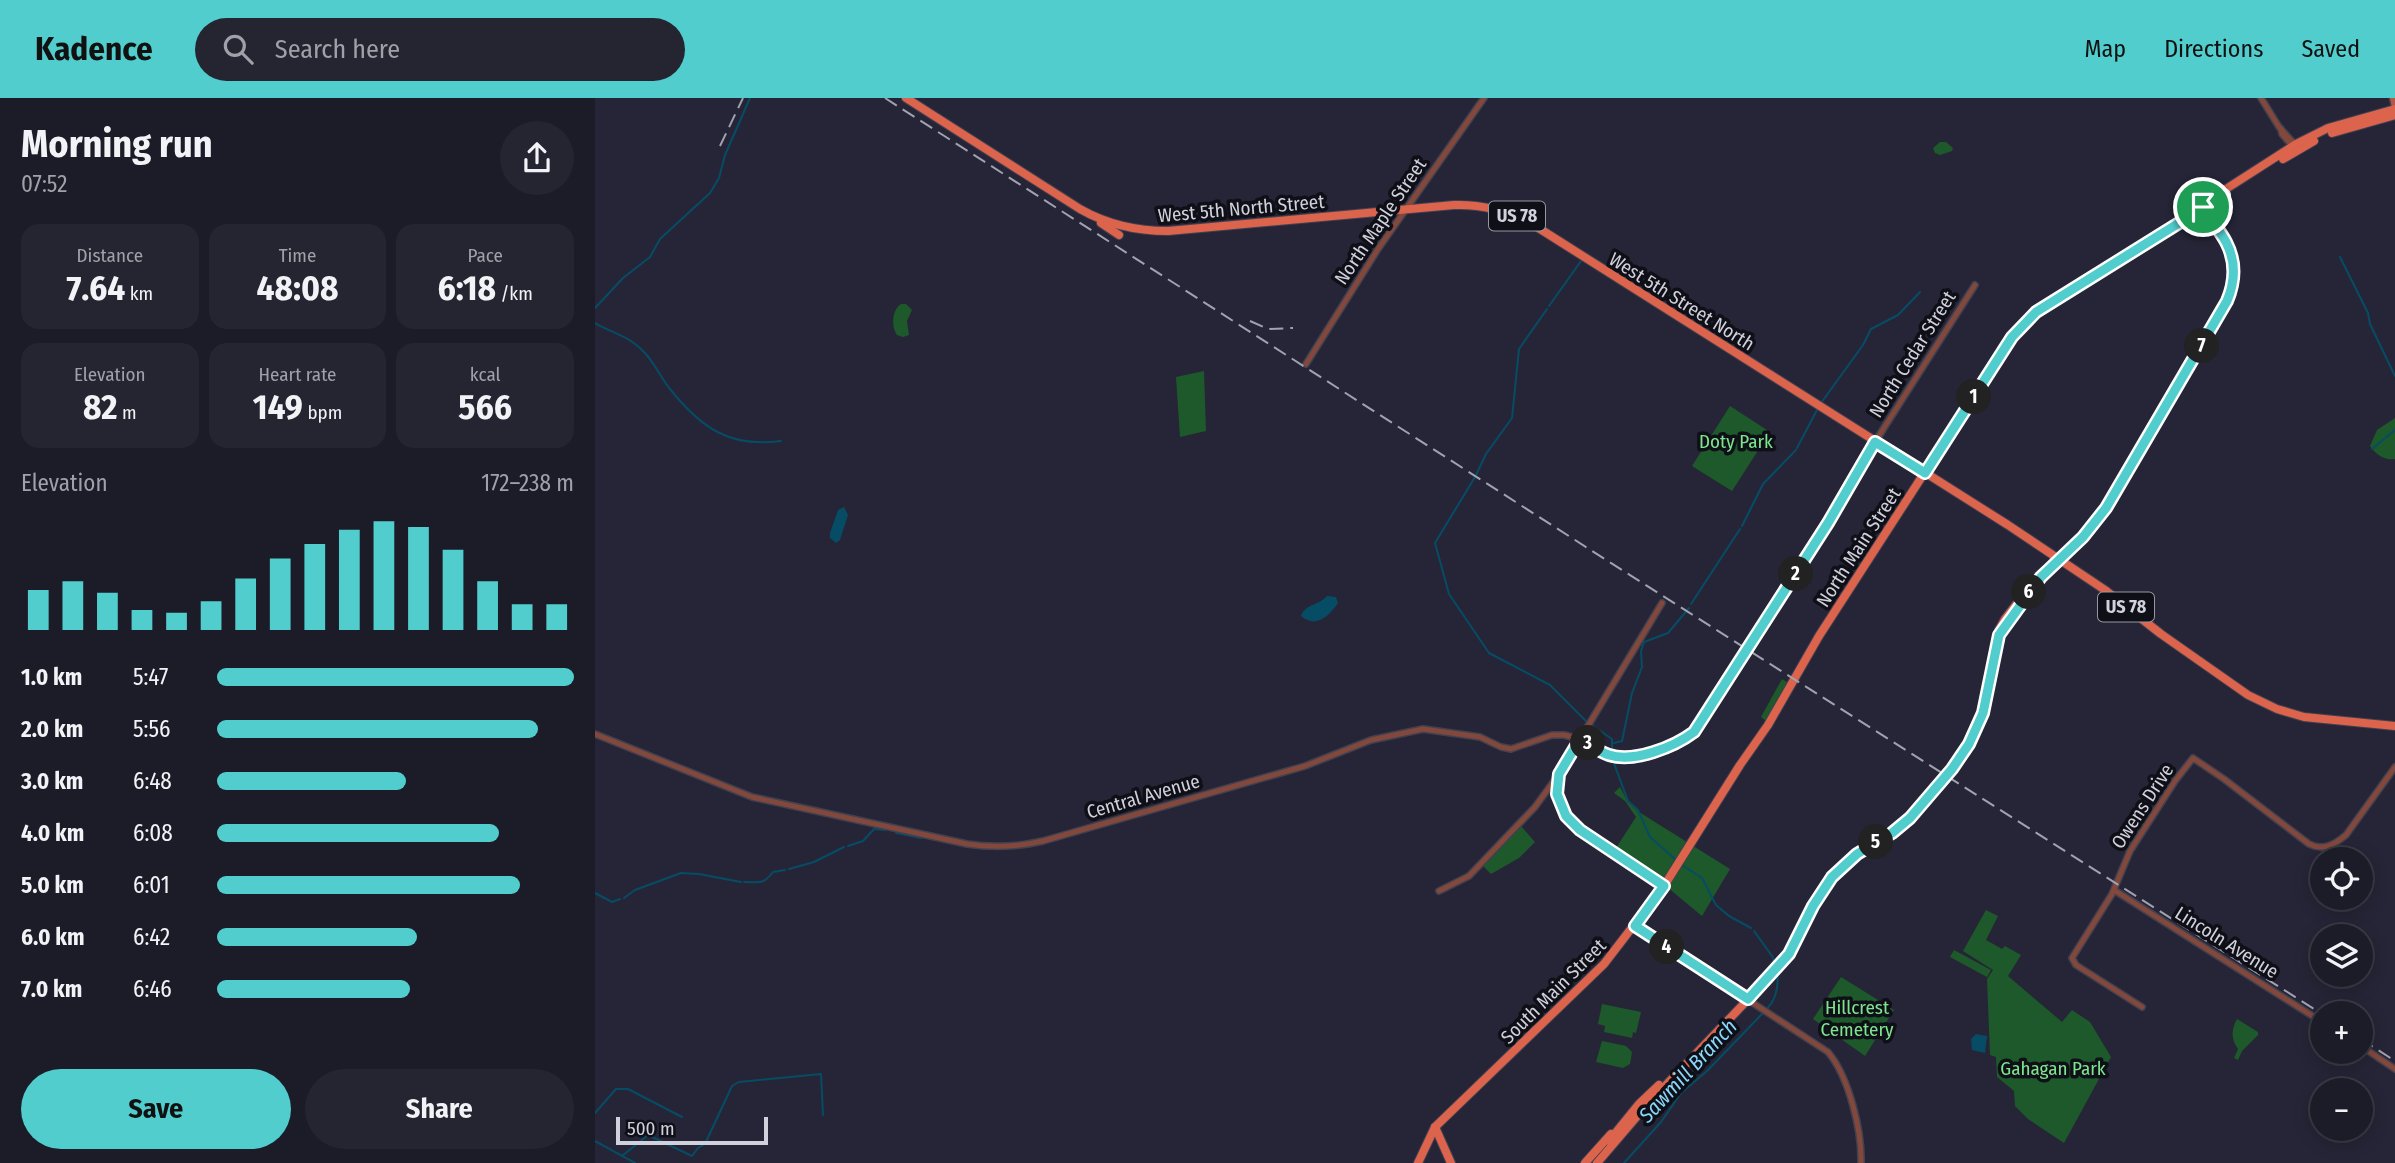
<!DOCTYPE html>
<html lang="en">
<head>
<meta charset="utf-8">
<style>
	body { margin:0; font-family:"Fira Sans Condensed",sans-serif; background:#252531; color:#f1f3f6; height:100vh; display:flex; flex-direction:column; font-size:26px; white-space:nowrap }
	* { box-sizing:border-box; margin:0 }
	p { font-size:23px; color:#a0a1a8 }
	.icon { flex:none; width:38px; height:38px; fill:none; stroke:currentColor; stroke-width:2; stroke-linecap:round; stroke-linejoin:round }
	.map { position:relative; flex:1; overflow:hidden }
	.details { display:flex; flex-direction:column; background:#1c1c29; width:595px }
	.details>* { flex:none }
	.controls { position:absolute; left:1715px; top:749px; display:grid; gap:14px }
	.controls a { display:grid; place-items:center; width:63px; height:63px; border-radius:50%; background:#1c1c29; box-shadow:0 4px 18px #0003,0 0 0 2px #3a3a46; font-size:35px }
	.scale { position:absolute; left:21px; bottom:18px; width:152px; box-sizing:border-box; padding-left:7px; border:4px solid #d0d1dc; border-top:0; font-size:19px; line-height:24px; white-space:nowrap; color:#d0d1dc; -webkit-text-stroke:5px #0f0f17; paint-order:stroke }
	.pin { position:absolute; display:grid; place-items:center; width:60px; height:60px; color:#fff; margin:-30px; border:4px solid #fff; border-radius:50%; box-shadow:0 2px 7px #0007 }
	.km { position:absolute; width:35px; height:35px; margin:-18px; border-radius:50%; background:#222; color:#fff; font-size:19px; line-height:35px; text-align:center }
	.round { display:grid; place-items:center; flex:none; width:74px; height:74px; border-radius:37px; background:#252531 }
	.headline { display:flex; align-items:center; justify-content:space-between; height:119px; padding:0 21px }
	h1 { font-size:38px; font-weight:700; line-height:52px }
	.metrics { display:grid; grid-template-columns:repeat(3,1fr); gap:10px; height:119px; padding:7px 21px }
	.metrics div { display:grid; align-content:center; border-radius:18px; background:#252531; text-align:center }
	.metrics b { font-size:35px; font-weight:700 }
	.metrics small { font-size:19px; font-weight:400 }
	.metrics p { font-size:19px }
	.chart { height:196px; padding:14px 21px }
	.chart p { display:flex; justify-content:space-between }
	.chart svg { width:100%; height:126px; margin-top:7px; stroke:#52cdcd; stroke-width:6 }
	.action { display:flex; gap:14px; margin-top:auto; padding:14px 21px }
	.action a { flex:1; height:80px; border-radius:42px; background:#52cdcd; color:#111; font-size:28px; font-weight:700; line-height:80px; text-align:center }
	.action a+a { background:#252531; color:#f1f3f6 }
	ul { padding:0 21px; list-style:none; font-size:23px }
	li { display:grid; grid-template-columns:112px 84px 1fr; align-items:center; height:52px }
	li i { height:18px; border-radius:9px; background:#52cdcd }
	header { display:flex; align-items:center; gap:42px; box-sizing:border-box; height:98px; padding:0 35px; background:#52cdcd; color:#111 }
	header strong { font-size:33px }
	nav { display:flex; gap:38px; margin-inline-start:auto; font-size:24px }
	.search { width:490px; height:63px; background:#252531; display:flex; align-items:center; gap:18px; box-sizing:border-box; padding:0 24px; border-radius:38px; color:#a0a1a8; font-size:26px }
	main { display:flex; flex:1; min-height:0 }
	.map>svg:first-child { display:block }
	.green { fill:#1d592a }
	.water { fill:#064c65 }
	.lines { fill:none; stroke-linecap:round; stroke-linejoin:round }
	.stream { stroke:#064c65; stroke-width:2 }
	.tertiary-casing { stroke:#414151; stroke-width:8 }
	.secondary-casing { stroke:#414151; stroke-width:9 }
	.primary-casing { stroke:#414151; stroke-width:10 }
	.tertiary { stroke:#83483c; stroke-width:5 }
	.secondary { stroke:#b55845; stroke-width:6 }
	.primary { stroke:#dc634c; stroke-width:8 }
	.rail { stroke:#a1a2af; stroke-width:2; stroke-dasharray:14 7; stroke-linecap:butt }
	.primary-bridge-casing { stroke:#414151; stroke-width:10; stroke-linecap:butt }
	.primary-bridge { stroke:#dc634c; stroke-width:8 }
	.route-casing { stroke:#fff; stroke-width:14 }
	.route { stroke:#52cdcd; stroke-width:9 }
	.labels { text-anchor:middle; stroke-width:7; stroke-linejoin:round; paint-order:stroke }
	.shield { fill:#0f0f17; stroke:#9697a1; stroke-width:2 }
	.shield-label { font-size:18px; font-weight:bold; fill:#d0d1dc }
	.street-label { font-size:19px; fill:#d0d1dc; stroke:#0f0f17 }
	.park-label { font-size:19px; fill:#7ee58f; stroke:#0f0f17 }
	.water-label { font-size:21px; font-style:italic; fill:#88d7fb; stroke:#0f0f17 }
</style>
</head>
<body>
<header>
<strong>Kadence</strong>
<div class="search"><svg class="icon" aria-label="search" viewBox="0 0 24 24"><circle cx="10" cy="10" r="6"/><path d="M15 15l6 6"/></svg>Search here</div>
<nav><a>Map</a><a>Directions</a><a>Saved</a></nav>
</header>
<main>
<section class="details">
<div class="headline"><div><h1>Morning run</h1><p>07:52</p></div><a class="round"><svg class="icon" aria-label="share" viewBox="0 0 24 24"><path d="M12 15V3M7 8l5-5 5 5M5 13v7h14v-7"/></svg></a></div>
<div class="metrics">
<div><p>Distance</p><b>7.64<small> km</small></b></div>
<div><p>Time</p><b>48:08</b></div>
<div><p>Pace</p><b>6:18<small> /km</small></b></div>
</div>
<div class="metrics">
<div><p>Elevation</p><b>82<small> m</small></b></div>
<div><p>Heart rate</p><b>149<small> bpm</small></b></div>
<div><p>kcal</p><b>566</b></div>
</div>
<div class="chart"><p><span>Elevation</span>172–238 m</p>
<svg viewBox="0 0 160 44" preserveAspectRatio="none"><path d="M5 44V30M15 44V27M25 44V31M35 44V37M45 44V38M55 44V34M65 44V26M75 44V19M85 44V14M95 44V9M105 44V6M115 44V8M125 44V16M135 44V27M145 44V35M155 44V35"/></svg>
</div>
<ul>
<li><b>1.0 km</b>5:47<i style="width:100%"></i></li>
<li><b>2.0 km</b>5:56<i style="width:90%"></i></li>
<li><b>3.0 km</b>6:48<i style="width:53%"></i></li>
<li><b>4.0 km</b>6:08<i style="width:79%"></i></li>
<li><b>5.0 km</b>6:01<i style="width:85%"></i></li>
<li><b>6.0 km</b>6:42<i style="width:56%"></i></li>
<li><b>7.0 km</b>6:46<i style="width:54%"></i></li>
</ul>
<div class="action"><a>Save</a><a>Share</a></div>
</section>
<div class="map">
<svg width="1800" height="1065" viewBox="0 0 1800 1065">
	<rect width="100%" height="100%" fill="#262537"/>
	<!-- green -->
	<g class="green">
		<path d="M1345,44H1351L1358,50L1357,53L1345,57L1340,55L1338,50Z"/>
		<path d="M306,206H311L317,212L312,223L314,237L308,239L302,237C296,228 297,212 306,206Z"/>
		<path d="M609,273L611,333L585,339L581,279Z"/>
		<path d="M1135,308L1175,334L1137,393L1097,368Z"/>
		<path d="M1800,320V361C1790,363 1780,356 1775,348L1782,332Z"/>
		<path d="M1187,581L1197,587L1171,623L1166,619Z"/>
		<path d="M1025,689L1033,704L1044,714L1135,771L1107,818L1066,784L1019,753L1041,719L1030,703L1019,695Z"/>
		<path d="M925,727L940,744L924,760L896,776L886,766Z"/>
		<path d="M1391,812L1403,818L1391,842L1407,851L1410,848L1426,857L1413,878L1467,924L1477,912L1495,924L1516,959L1469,1045L1433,1021L1420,1008L1419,993L1402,979L1401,959L1395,957L1392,881L1398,872L1368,853Z"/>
		<path d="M1359,852L1396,872L1392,879L1355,859Z"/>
		<path d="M1246,879L1299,912L1270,958L1218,921Z"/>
		<path d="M1007,906L1046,914L1041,935L1038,934L1037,940L1009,934L1010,928L1003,926Z"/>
		<path d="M1642,921L1663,934V937L1647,953L1643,962L1639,960L1643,951C1636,941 1636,932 1642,921Z"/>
		<path d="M1007,943L1031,948L1037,954L1035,966L1028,970L1001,964Z"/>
	</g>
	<!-- water -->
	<g class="water">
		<path d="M249,409L253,417L245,442L241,445L235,440V435L243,412Z"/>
		<path d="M732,498L741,499L743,505C734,518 721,531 706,518C710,506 723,508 732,498Z"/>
		<path d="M1381,936L1392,938L1390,955L1377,952L1376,941Z"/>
	</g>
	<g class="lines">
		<!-- stream -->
		<g class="stream">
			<path d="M1745,159L1773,215L1775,226L1800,278"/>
			<path d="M954,208L986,163"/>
			<path d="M0,210L28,180L55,159L65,141L115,95L124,80L130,57L155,0"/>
			<path d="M0,225C19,236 35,238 50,255C60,266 66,280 75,291C106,330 135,350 186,343"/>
			<path d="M1226,305L1268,247L1276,231L1303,217L1325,194"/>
			<path d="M1202,350L1223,310"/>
			<path d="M1777,351L1800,332"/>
			<path d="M881,377L891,356L917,320L924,251L952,211"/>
			<path d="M880,379L840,445L854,496L894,555L955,587L991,623L1017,641V660L1033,703L1043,712L1055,739L1081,762"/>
			<path d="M1147,428L1168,386L1201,352"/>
			<path d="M1096,506L1145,431"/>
			<path d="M1019,645L1027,643L1037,595L1047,569L1046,553L1049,544L1073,535L1094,510"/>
			<path d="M301,735L326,740"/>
			<path d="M253,748L268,743L279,731L290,732"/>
			<path d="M1087,767L1107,780L1121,807L1134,818L1156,830"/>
			<path d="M194,771L219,764L249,749"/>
			<path d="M149,784C165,784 168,787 178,774L190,772"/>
			<path d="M0,795L17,804L25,801"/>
			<path d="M29,800L40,792L86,775L104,776L146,784"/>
			<path d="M1159,833L1177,858L1181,868"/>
			<path d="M1172,911C1182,900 1184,888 1182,874"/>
			<path d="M0,1015L21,991H33L87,1019"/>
			<path d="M0,1043L40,1065"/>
			<path d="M27,1058L53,1037L97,1058L103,1050L110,1046L137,988L144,984L226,976L228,1017"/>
			<path d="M1029,1065L1066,1024L1086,995L1112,973L1168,915"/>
		</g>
		<!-- tertiary casing -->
		<g class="tertiary-casing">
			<g id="tertiary">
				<path d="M1666,0L1684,29L1701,48"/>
				<path d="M1686,31L1687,36L1699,50"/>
				<path d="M711,266L783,151L889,0"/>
				<path d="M0,636L157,699L372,746C398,750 422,749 448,743L710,668L776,642L828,631L885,639L906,649L916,651L957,637H969L985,641L1012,657L1022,658H1043L1059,654L1095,637L1206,468L1280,344L1380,187"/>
				<path d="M964,676L963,698L976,725L1069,788"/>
				<path d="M1519,792L1727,924"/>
				<path d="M844,793L874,778L940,709L964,676L1067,505"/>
				<path d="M1040,828L1233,954C1254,979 1267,1033 1266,1065"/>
				<path d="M1547,909L1481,867L1477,860L1517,796L1535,753L1580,683L1598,660L1629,681L1714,746C1728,753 1739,747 1751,737L1800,669"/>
				<path d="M1766,948L1800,971"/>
			</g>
		</g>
		<!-- secondary casing -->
		<g class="secondary-casing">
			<path id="secondary" d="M1798,0L1800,9"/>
		</g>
		<!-- primary casing -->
		<g class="primary-casing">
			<g id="primary">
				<path d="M311,0L485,111C513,127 541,133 573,133L859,107C886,106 910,112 934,124L1413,427L1510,492L1566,536L1653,597L1682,611L1709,619L1800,628"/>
				<path d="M1737,35L1800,17"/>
				<path d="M1688,61L1719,43"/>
				<path d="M1618,121L1619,109L1629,97"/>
				<path d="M506,125L524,137"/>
				<path d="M1357,671L1374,646L1388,615L1394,593L1404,532L1410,521L1444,477L1477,450L1502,423L1632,203C1647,166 1628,139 1608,109"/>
				<path d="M840,1029L856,1065"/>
				<path d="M1014,1043L1044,1006L1064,987"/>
				<path d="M823,1065L840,1029L1009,866L1069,788L1145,667L1173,627L1224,538L1421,233L1442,214L1578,129L1631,91L1701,46L1733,30L1800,11"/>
				<path d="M990,1065L1016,1036"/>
				<path d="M1002,1065L1050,1009L1186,867C1206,840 1215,807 1236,781C1256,757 1283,747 1307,728"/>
			</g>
		</g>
		<!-- tertiary -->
		<use href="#tertiary" class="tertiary"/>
		<!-- secondary -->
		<use href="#secondary" class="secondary"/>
		<!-- primary -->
		<use href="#primary" class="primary"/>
		<!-- rail -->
		<g class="rail">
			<path d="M290,0L1030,474L1727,916"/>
			<path d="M125,48L148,0"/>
			<path d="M655,223L673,231L698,230"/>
			<path d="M1766,941L1800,963"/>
		</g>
		<!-- primary-bridge casing -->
		<g class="primary-bridge-casing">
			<path id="primary-bridge" d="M1307,728L1324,711L1357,671"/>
		</g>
		<!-- primary-bridge -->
		<use href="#primary-bridge" class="primary-bridge"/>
	</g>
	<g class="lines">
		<!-- route casing -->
		<g class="route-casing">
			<path id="route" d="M1629,97L1617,114C1618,127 1625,133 1631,144C1641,163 1640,184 1632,203L1511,410L1488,439L1446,479L1404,537L1388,615L1374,646L1357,671L1315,720L1297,735L1262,756L1237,779L1218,808L1194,856L1153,901L1040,828L1069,788L985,732L971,718L962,696L964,676L985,641C994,646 1004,654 1014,657C1039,665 1079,649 1099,634L1233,425L1280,344L1330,375L1417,239L1441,214Z"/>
		</g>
		<!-- route -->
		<use href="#route" class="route"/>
	</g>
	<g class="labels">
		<!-- shield labels -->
		<g class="shield">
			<rect x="894" y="103.5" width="56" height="29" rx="5"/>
			<rect x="1503" y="494.5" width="56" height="29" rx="5"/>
		</g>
		<g class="shield-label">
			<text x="922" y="124">US 78</text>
			<text x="1531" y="515">US 78</text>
		</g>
		<!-- street labels -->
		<g class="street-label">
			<text transform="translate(646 110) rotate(-5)" y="7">West 5th North Street</text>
			<text transform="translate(785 123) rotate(-56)" y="7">North Maple Street</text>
			<text transform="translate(1087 203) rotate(32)" y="7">West 5th Street North</text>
			<text transform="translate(1317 256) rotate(-58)" y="7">North Cedar Street</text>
			<text transform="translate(1263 449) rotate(-57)" y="7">North Main Street</text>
			<text transform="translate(548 698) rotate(-16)" y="7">Central Avenue</text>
			<text transform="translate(1547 708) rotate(-57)" y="7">Owens Drive</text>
			<text transform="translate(1632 844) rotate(32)" y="7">Lincoln Avenue</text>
			<text transform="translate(958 893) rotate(-45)" y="7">South Main Street</text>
		</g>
		<!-- park labels -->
		<g class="park-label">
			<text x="1141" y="350">Doty Park</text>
			<text x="1262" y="916">Hillcrest<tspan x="1262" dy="22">Cemetery</tspan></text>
			<text x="1458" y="977">Gahagan Park</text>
		</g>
		<!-- water labels -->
		<g class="water-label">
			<text transform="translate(1093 973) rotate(-47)" y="7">Sawmill Branch</text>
		</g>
	</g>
</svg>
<div class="controls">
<a><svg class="icon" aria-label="locate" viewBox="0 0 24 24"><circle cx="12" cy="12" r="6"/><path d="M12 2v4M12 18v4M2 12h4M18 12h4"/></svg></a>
<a><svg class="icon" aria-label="layers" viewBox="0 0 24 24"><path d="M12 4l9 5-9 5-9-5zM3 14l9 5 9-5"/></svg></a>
<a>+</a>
<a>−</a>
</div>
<div class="scale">500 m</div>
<div class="pin" style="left:1608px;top:109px;background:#1e9e55"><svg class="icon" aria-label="arrive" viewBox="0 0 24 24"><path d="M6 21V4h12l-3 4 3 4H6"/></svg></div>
<b class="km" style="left:1379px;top:299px">1</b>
<b class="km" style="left:1201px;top:476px">2</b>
<b class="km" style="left:993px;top:645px">3</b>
<b class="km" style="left:1072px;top:849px">4</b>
<b class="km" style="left:1281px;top:744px">5</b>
<b class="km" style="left:1434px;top:494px">6</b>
<b class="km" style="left:1607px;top:248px">7</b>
</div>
</main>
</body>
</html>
